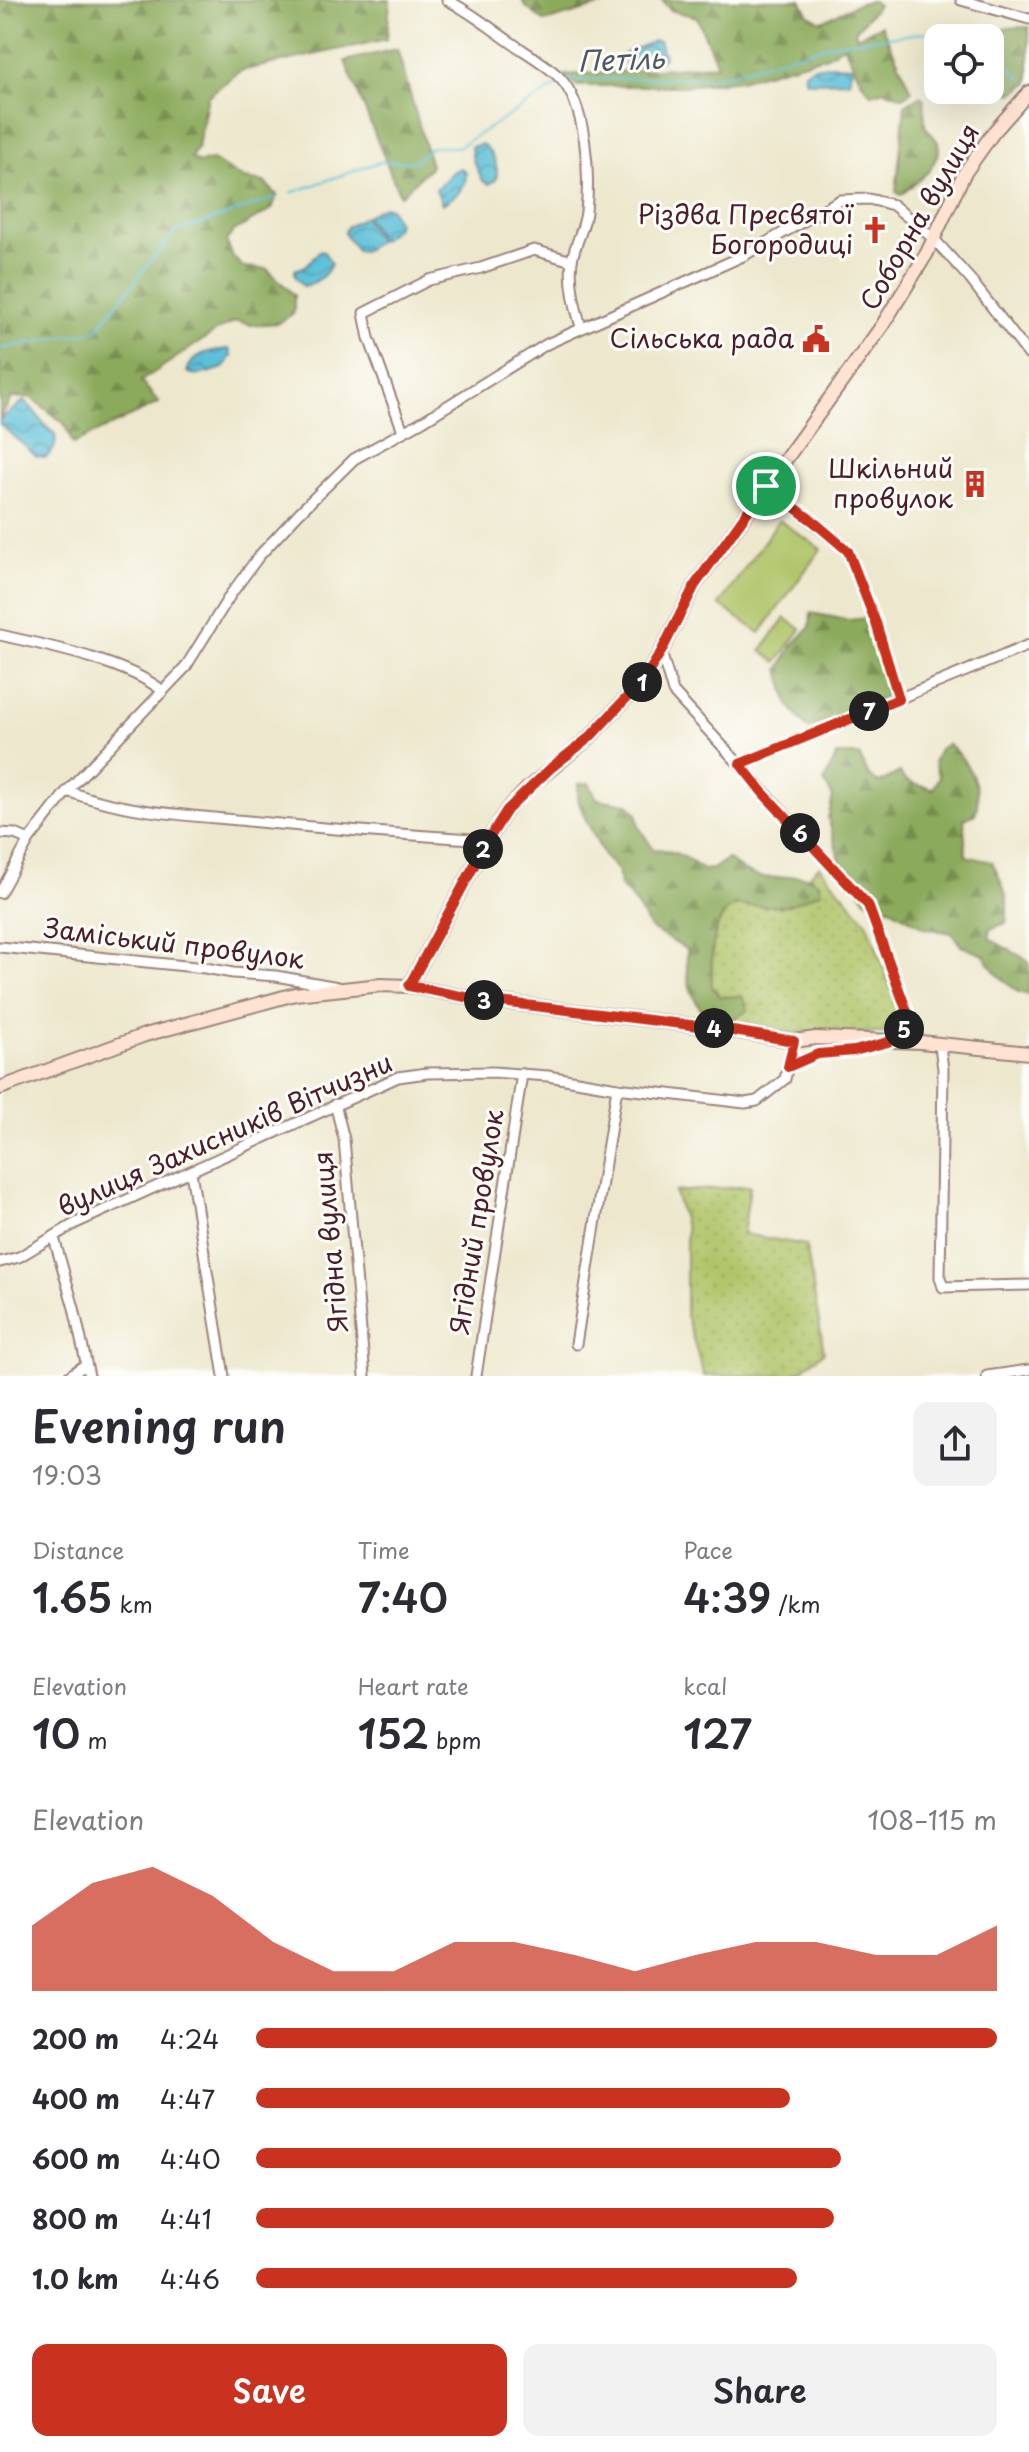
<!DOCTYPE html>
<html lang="en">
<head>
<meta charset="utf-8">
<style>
	body { margin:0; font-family:"Playpen Sans",sans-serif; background:#f2f2f3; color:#2b2b33; height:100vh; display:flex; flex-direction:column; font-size:30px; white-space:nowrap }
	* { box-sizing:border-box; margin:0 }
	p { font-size:26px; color:#7c7c81 }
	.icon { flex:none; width:44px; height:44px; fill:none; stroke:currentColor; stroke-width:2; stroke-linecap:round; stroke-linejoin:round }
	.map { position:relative; height:1376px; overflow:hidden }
	.panel { display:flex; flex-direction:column; background:#fff; flex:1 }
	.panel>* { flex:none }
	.controls { position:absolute; left:924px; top:24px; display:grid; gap:16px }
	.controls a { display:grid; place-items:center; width:80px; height:80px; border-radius:16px; background:#fff; box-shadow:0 8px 32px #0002; font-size:40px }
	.pin { position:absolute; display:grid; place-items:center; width:68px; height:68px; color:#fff; margin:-34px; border:4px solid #fff; border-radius:50%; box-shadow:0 2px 8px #0007 }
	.km { position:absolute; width:40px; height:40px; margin:-20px; border-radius:50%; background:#222; color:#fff; font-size:22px; line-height:40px; text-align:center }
	.round { display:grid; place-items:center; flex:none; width:84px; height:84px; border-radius:16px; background:#f2f2f3 }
	.headline { display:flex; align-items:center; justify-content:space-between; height:136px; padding:0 32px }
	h1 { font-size:44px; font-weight:600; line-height:60px }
	.stats { display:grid; grid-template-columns:repeat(3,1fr); gap:12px; height:136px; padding:8px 32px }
	.stats div { display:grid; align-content:center }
	.stats b { font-size:40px; font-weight:600 }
	.stats small { font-size:22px; font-weight:400 }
	.stats p { font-size:22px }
	.chart { height:224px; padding:16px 32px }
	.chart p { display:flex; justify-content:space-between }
	.chart svg { width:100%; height:144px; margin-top:8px; fill:#c8321e; opacity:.7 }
	.button { display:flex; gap:16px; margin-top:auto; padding:16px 32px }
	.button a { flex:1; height:92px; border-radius:16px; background:#c8321e; color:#fff; font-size:32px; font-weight:600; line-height:92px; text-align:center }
	.button a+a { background:#f2f2f3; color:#2b2b33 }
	ul { padding:0 32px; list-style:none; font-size:26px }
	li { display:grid; grid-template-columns:128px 96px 1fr; align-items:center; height:60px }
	li i { height:20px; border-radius:10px; background:#c8321e }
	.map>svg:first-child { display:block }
	.grass { fill:url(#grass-dots); stroke:#7c724a; stroke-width:2 }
	.forest { fill:url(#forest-firs); stroke:#6a6444; stroke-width:2 }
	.garden { fill:#afc468; stroke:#7c724a; stroke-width:2 }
	.water { fill:url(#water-waves); stroke:#526f82; stroke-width:2 }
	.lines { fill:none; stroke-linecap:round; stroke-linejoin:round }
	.stream { stroke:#5abfd8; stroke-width:2 }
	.street-casing { stroke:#9c847c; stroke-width:13 }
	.secondary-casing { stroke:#9c847c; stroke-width:16 }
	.street { stroke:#fff; stroke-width:9 }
	.secondary { stroke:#fee3d2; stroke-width:12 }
	.route-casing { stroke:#fff; stroke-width:16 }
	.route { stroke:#c8321e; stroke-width:10 }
	.labels { text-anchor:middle; stroke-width:6; stroke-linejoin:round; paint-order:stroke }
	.poi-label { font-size:26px; fill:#4a1f2b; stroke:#fdfcf7; text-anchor:end }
	.street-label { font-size:26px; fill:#4a1f2b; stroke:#fdfcf7 }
	.water-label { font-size:28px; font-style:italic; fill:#505768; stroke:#fdfcf7 }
</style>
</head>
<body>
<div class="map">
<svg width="1029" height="1376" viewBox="0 0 1029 1376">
	<defs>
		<pattern id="grass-dots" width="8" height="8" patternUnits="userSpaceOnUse" patternTransform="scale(2)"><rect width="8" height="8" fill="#afc468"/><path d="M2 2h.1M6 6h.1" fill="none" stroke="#98a85a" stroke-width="1.8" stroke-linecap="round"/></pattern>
		<pattern id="forest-firs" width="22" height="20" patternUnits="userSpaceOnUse" patternTransform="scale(2)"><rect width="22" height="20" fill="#8baa5c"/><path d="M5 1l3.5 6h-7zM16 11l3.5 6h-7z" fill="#748a4c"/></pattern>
		<pattern id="water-waves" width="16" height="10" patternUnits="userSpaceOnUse" patternTransform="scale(2)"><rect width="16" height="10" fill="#5abfd8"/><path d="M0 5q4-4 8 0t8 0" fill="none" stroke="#4c9baf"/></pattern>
	</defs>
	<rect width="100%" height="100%" fill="#fdfcf7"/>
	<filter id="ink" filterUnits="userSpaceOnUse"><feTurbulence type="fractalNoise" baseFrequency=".0125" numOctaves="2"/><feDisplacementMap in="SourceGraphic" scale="16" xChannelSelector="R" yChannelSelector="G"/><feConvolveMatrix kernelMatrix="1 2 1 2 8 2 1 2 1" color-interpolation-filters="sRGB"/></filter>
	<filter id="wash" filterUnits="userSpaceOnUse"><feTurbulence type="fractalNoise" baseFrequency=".006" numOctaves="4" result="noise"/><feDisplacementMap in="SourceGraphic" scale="32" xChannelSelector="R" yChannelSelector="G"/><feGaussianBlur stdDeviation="1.8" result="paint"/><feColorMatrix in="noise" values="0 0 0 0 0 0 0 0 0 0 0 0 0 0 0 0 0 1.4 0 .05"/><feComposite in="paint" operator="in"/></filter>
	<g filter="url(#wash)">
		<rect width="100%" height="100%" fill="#ede8cd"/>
		<!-- grass -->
		<g class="grass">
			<path d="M819,866L867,922L903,1019L888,1033H763L733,1020L748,1010L721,997L712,987C711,962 710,920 733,906H786L820,892L819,883L808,876Z"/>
			<path d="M750,1186L743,1234L806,1245L824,1352L794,1376H704L686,1315V1230L675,1192Z"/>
		</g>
		<!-- forest -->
		<g class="forest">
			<path d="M0,0H390L387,39L240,71L208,96L198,146L191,158L199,163L212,160L244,179L264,182L277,195L272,209L234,231L226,241L233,257L243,267L267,269L294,295V313L278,323L252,325L236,321L218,330L141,381L159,403L73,444L64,423L30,397L12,398L0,419Z"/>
			<path d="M522,0H620L545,22L525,6Z"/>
			<path d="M662,0H801L809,15L820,21C839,17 851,1 873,1L878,5L855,31L857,37L881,25L912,91L903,97L884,90L872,94C858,82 854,62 843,46L827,56L740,80L685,86H577L564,75L717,65L697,17L670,10Z"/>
			<path d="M971,27L995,35L1005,28L1029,27V83L1012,94L990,82V38H970L968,35Z"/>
			<path d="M397,49L431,166L400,196L345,61Z"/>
			<path d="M920,96L924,99L925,126L938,142L939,152L930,170L901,195L896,192L905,105Z"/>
			<path d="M811,613L848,620L867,618L892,695L808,729L789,705L779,670L792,646L810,627Z"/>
			<path d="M948,744C967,760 984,788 975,814L964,819L966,856L992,862C1003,886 1010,895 1006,923L990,929V939L1029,961V995L1018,992L995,972L984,955L961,946L952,933L926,928L890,908L866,900L841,864L828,818L833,797L824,782L837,755H859L869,776L879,783L900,772C905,785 921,785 933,789L939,777L934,761L939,749Z"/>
			<path d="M589,783L597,799L629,804L637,814L639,827L653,849C673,849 688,857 702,870L713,869L727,859C738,866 748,875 761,877C783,881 799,869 819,883L821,892L786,906H733C710,919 711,962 712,987L721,997L742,996L748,1010L733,1020L704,1014C688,992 686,977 687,950L650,928L634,901L620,886L618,871L605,858L585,818L578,800V784Z"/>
		</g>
		<!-- garden -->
		<g class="garden">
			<path d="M779,520L821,549L760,633L719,605Z"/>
			<path d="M785,618L801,629L777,662L761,651Z"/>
		</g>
		<!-- water -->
		<g class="water">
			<path d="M654,41H659L664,57L661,60L627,69L623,54Z"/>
			<path d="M832,65L852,66L849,81L812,82L805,80V72L813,67Z"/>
			<path d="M482,144C492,151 500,168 496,180L489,184L483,181L473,160L471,147Z"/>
			<path d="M461,168L466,173C466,189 455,197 442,204L436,189L454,171Z"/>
			<path d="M384,206L390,208L398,223L396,228L381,240L366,216Z"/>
			<path d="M364,217L379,241L363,251H357L344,233L347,227Z"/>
			<path d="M320,251L324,252L331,263C329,273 314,285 303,286L295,276V270L305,266Z"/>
			<path d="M229,349L231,356L223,368C211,372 198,378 187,372C192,353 212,350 229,349Z"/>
			<path d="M24,401C37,410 42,426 55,434C57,446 54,451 45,458L36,456L0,424V420Z"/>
		</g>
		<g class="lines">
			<!-- stream -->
			<g class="stream">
				<path d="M990,49L1023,79"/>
				<path d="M567,80L718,77L837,43L956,29L974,38"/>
				<path d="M291,193L379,162H414L431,147H458L562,83"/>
				<path d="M0,349L95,331L174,233L278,197"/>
			</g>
		</g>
	</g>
	<g filter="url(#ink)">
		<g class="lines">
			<!-- street casing -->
			<g class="street-casing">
				<g id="street">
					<path d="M447,0C469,11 489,27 509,41C526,53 544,62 559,77C587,105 590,174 586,212C584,229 575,244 572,260C569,281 575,307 581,327"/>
					<path d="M961,0L1029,19"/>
					<path d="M403,431L369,338L364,313L429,280L481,268L534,250L572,261"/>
					<path d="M766,486L848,551L876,623L899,699"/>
					<path d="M0,635C48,646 125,661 163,691"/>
					<path d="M661,652L673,692L868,905L908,1014L909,1025L920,1042"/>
					<path d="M740,764L1029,645"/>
					<path d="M67,791C127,813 186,815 248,821C328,829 408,835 488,840"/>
					<path d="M0,833L15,834L29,840"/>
					<path d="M0,893L29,840L67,791L185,668L231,594L259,556L299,513L354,459L423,421L547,344L743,256L840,200L869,199L893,205L934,239L970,279L1029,355"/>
					<path d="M0,947L205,968L233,973L276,976L338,987"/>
					<path d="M940,1046L943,1069L940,1278L943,1287L1029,1285"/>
					<path d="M788,1067L818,1054L854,1051L888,1042L909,1025"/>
					<path d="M335,1104L344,1139L365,1376"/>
					<path d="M191,1172L224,1376"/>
					<path d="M54,1238L74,1308L89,1376"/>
					<path d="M0,1262L19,1257L76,1223L398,1077L427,1073L493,1072L548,1076L617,1088L745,1103L757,1101L785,1079L794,1041"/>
					<path d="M576,1344L617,1088"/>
					<path d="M69,1376L85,1365"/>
					<path d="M476,1376L522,1074"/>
					<path d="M987,1376L1029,1370"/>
				</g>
			</g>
			<!-- secondary casing -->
			<g class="secondary-casing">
				<g id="secondary">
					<path d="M409,986L488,840L507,810L528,788L590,737L645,678L661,652L695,585L882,326L927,253L964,174L993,133L1029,92"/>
					<path d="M0,1088L145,1035L295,994L381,985L409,986L476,999L715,1028L794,1041L816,1038L920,1042L1029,1053"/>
				</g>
			</g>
			<!-- street -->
			<use href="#street" class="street"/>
			<!-- secondary -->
			<use href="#secondary" class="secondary"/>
		</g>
	</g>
	<g class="lines" filter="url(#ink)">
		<!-- route casing -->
		<g class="route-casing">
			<path id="route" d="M766,486L814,522L848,551L876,623L899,699L740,764L763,793L868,905L908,1014L909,1025L888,1042L854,1051L818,1054L788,1067L794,1041L715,1028L476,999L409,986L488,840L507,810L552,767L590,737L645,678L661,652L695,585Z"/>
		</g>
		<!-- route -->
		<use href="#route" class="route"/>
	</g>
	<!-- icons -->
	<defs>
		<g id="church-bare" transform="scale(2.16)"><path d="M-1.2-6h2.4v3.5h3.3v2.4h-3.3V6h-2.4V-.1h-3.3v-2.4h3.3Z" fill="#c8321e" stroke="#fdfcf7" stroke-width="2.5" paint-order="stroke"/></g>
		<g id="civic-bare" transform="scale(2.16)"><path d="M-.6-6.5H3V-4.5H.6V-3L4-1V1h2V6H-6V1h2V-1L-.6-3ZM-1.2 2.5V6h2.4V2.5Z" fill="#c8321e" stroke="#fdfcf7" stroke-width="2.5" paint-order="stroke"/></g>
		<g id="building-bare" transform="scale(2.16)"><path d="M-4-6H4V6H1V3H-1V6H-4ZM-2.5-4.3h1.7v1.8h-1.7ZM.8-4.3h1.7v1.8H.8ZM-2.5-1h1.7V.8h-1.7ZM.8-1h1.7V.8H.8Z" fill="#c8321e" stroke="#fdfcf7" stroke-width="2.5" paint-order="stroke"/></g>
	</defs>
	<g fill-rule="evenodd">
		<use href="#church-bare" x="875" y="230"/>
		<use href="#civic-bare" x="816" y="339"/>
		<use href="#building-bare" x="975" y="484"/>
	</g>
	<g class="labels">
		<!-- poi labels -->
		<g class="poi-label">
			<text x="853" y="224">Різдва Пресвятої<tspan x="853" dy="30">Богородиці</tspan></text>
			<text x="794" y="348">Cільська рада</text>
			<text x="953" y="478">Шкільний<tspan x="953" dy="30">провулок</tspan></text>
		</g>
		<!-- street labels -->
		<g class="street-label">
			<text transform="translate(920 217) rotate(-60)" y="9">Соборна вулиця</text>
			<text transform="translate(174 944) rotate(7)" y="9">Заміський провулок</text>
			<text transform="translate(225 1135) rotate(-24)" y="9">вулиця Захисників Вітчизни</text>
			<text transform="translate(477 1222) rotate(-81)" y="9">Ягідний провулок</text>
			<text transform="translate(331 1242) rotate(-95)" y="9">Ягідна вулиця</text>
		</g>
		<!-- water labels -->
		<g class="water-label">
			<text transform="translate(621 60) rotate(-2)" y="10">Петіль</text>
		</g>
	</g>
</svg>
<div class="controls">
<a><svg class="icon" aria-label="locate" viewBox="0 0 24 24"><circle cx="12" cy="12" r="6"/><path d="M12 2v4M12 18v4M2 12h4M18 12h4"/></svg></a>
</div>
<div class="pin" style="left:766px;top:486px;background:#1e9e55"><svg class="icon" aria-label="arrive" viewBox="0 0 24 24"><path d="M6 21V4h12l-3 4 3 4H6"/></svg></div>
<b class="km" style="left:642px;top:682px">1</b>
<b class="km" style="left:483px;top:849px">2</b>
<b class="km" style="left:484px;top:1000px">3</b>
<b class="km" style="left:714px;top:1028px">4</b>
<b class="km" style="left:904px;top:1029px">5</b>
<b class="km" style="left:800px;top:833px">6</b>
<b class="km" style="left:869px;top:711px">7</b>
</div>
<section class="panel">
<div class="headline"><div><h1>Evening run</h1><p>19:03</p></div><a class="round"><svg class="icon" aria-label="share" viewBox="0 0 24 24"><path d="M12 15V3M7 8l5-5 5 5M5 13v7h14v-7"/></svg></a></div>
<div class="stats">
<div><p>Distance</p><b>1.65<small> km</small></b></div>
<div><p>Time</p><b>7:40</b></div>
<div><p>Pace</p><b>4:39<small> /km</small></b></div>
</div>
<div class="stats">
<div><p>Elevation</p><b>10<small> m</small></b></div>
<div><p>Heart rate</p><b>152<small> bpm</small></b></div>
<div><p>kcal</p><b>127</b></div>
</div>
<div class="chart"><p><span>Elevation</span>108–115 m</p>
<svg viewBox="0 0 160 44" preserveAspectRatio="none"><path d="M0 44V24L10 11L20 6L30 15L40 29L50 38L60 38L70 29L80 29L90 33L100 38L110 33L120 29L130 29L140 33L150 33L160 24V44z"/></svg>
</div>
<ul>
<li><b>200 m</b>4:24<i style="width:100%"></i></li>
<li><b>400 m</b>4:47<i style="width:72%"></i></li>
<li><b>600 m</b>4:40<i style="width:79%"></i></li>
<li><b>800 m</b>4:41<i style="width:78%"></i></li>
<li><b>1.0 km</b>4:46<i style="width:73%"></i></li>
</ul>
<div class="button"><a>Save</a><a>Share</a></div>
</section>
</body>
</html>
